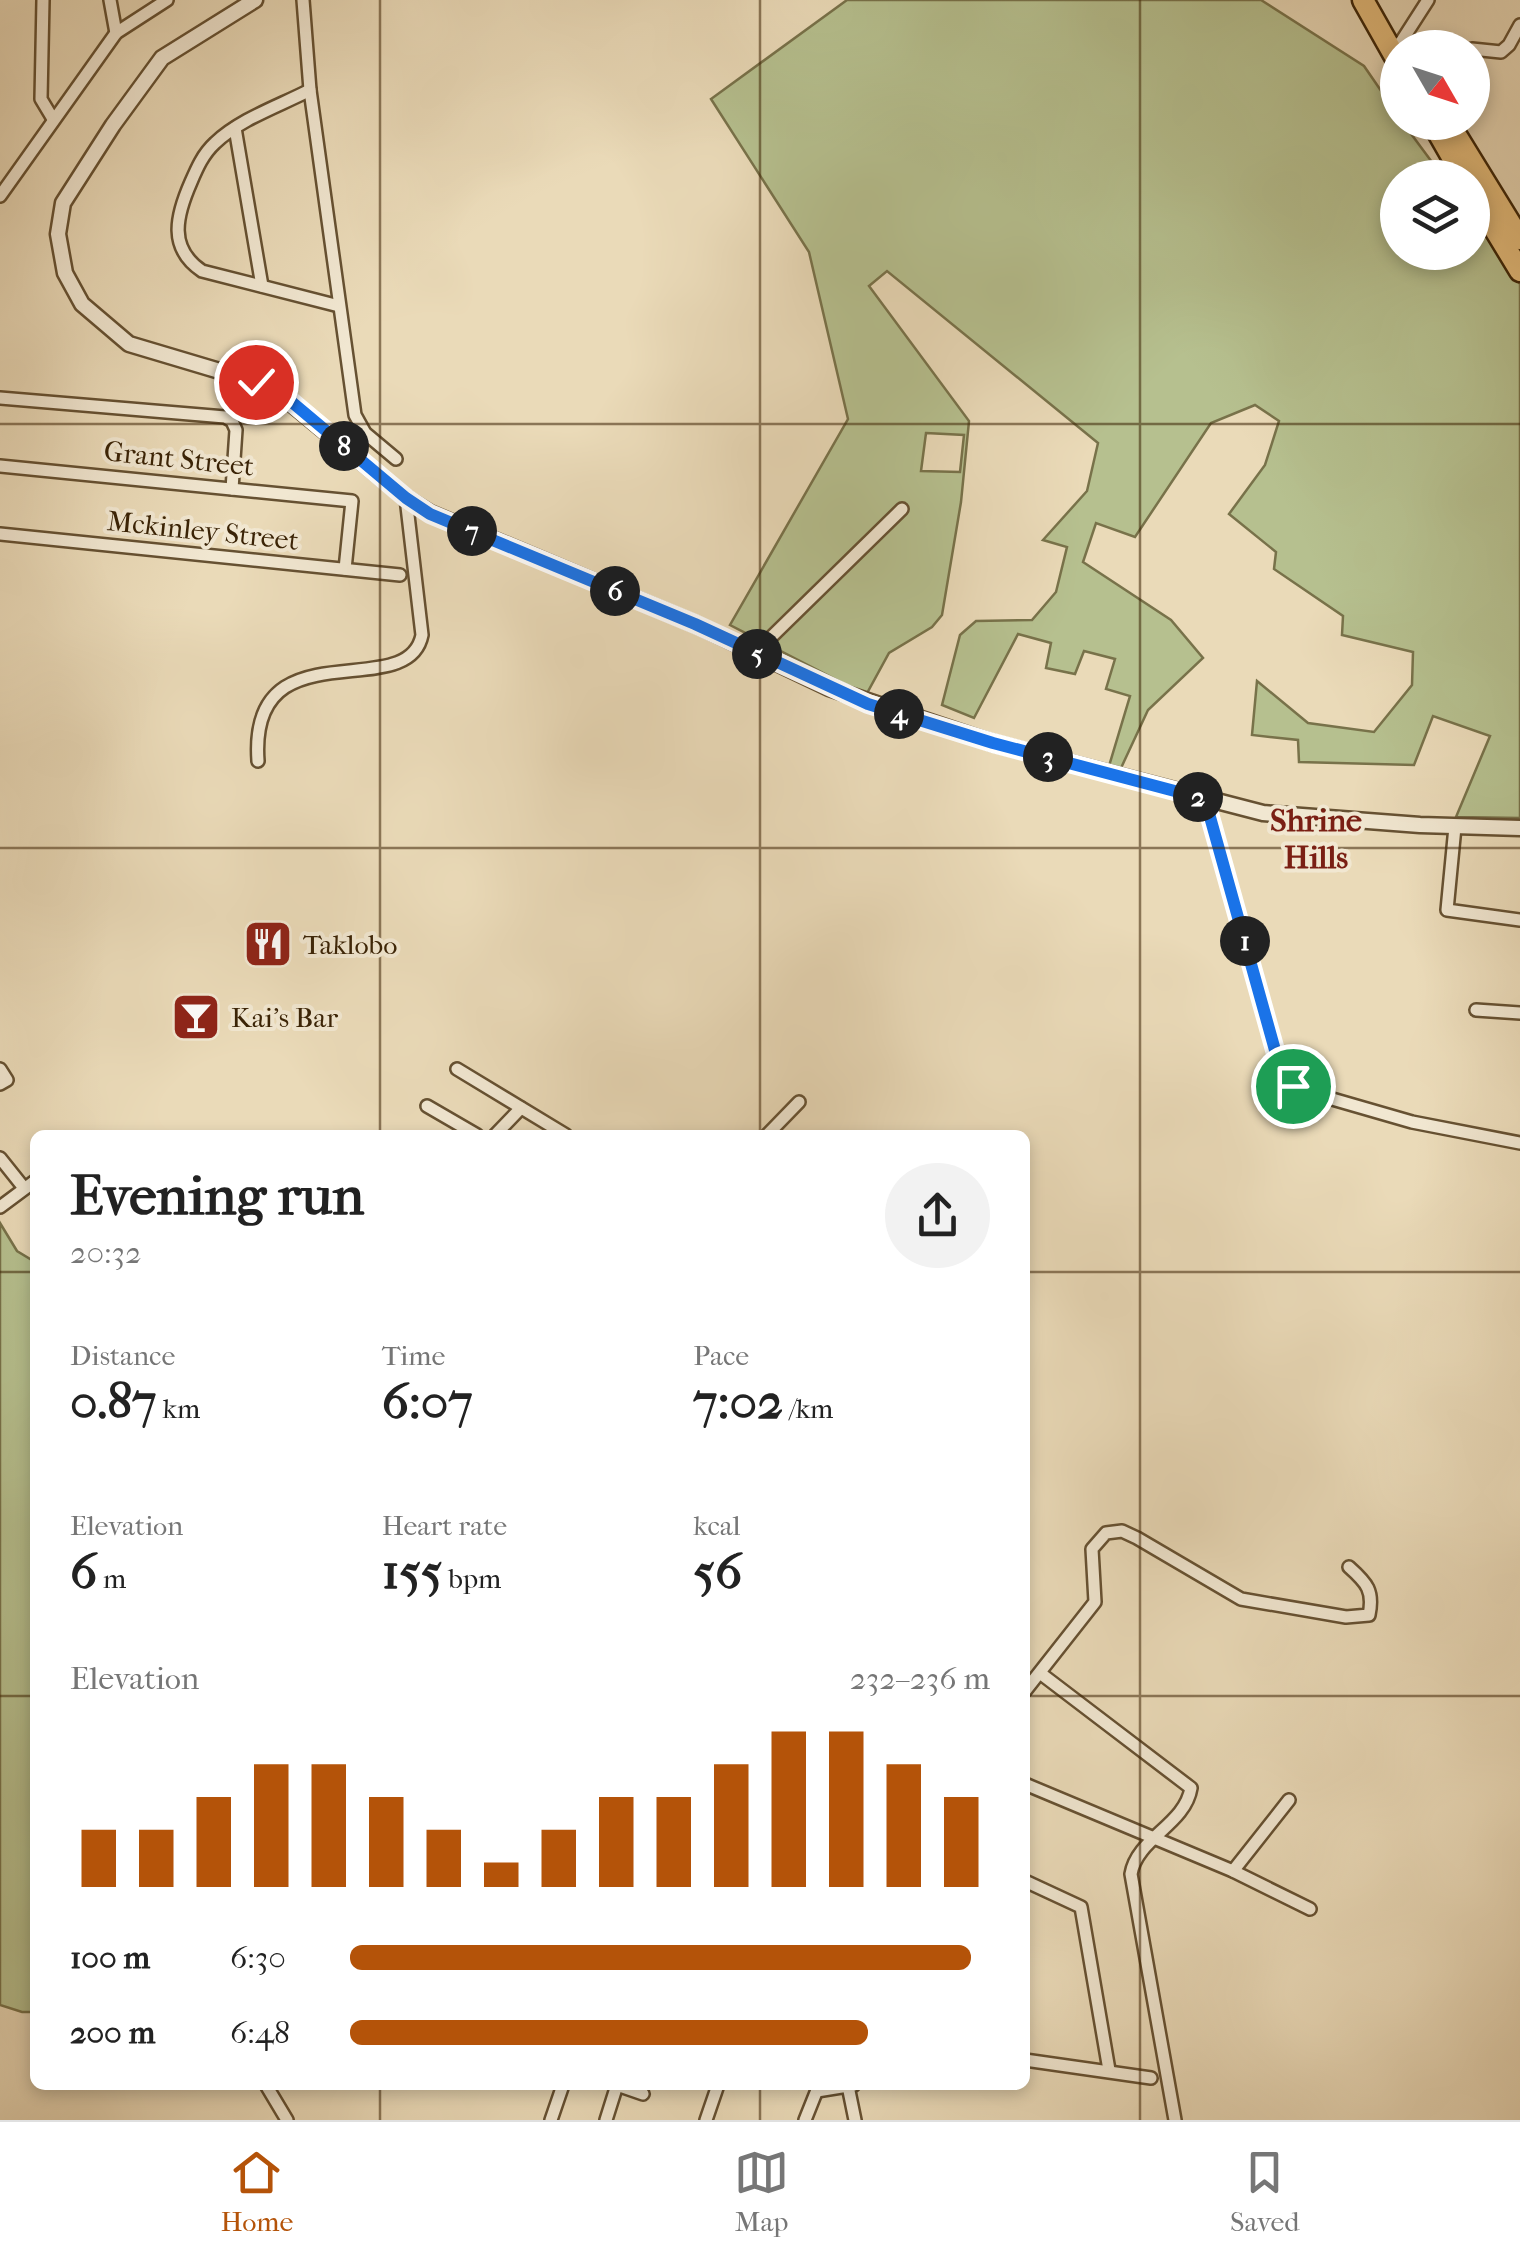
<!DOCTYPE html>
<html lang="en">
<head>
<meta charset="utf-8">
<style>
	body { margin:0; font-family:"IM FELL French Canon",serif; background:#f2f2f2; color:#222; height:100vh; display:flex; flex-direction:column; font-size:38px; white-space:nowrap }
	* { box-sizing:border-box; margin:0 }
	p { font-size:32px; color:#767676 }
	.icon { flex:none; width:55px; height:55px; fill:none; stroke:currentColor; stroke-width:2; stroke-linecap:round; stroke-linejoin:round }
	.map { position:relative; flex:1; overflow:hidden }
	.side { position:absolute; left:30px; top:1130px; width:1000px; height:960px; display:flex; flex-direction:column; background:#fff; border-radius:15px; box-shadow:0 5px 15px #0003 }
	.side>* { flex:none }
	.needle { width:65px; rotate:129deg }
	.tools { position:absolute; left:1380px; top:30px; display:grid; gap:20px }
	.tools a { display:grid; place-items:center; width:110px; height:110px; border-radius:50%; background:#fff; box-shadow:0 5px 15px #0003; font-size:50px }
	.pin { position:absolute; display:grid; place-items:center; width:85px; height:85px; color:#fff; margin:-42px; border:5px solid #fff; border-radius:50%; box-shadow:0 2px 10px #0007 }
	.km { position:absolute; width:50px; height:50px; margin:-25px; border-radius:50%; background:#222; color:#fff; font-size:28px; line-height:50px; text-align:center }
	.round { display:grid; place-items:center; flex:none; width:105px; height:105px; border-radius:52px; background:#f2f2f2 }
	.summary { display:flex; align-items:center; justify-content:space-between; height:170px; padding:0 40px }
	h1 { font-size:55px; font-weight:700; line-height:75px }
	.figures { display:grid; grid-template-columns:repeat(3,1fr); gap:15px; height:170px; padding:10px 40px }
	.figures div { display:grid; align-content:center }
	.figures b { font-size:50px; font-weight:700 }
	.figures small { font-size:28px; font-weight:400 }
	.figures p { font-size:28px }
	.chart { height:280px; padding:20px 40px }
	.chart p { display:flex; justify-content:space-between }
	.chart svg { width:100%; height:180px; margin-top:10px; stroke:#b45309; stroke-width:6 }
	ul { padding:0 40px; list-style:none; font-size:32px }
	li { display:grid; grid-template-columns:160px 120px 1fr; align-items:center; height:75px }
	li i { height:25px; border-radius:12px; background:#b45309 }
	.tab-bar { display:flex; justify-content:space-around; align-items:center; height:140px; border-top:2px solid #e0e0e0; background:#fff; font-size:28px; color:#767676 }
	.tab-bar a { display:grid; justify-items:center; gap:5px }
	.tab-bar .selected { color:#b45309 }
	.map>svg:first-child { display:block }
	.green { fill:#b6c08f; stroke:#78724a; stroke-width:2.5; fill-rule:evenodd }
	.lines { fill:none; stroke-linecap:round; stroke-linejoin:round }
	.minor-casing { stroke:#665132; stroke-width:16 }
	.tertiary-casing { stroke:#665132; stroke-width:19 }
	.trunk-casing { stroke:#3a2306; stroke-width:25 }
	.minor { stroke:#f1e7d1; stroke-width:11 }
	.tertiary { stroke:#f1e7d1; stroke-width:14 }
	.trunk { stroke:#e5bd7c; stroke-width:20 }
	.route-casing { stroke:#fff; stroke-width:20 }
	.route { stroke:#1a73e8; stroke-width:12 }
	.grid { fill:none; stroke:#3a2306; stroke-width:2.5; stroke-opacity:0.55 }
	.labels { text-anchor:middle; stroke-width:8; stroke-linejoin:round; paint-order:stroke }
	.street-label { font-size:28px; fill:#3a2306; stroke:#f1e7d1 }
	.poi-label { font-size:28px; fill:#3a2306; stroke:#f1e7d1; text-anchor:start }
	.quarter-label { font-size:32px; font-weight:bold; fill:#7a1f14; stroke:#f1e7d1 }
</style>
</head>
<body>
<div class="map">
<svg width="1520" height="2120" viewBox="0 0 1520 2120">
	<rect width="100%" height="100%" fill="#eadab8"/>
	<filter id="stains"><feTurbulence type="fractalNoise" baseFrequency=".002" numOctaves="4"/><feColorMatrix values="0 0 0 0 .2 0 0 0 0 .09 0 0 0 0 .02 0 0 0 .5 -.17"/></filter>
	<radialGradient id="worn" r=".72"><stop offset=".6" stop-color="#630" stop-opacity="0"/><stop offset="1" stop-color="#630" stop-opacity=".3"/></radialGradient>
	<!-- green -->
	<g class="green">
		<path d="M847,0H1261L1364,66L1397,114L1398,122L1403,123L1443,177L1398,178V252H1472L1473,218L1520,284V818L1456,817L1490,736L1433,716L1414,765L1299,762L1298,740L1252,735L1257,681L1308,723L1374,732L1412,685L1413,652L1342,635L1343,616L1274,569L1276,552L1229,514L1265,465L1279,421L1255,405L1211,423L1135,537L1096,523L1083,562L1171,620L1203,658L1148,710L1121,768L1109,766L1130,696L1106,689L1115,659L1084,651L1075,674L1046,668L1051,643L1018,634L974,718L942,705L960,635L976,621L1032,620L1056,592L1067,547L1043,540L1087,491L1098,443L887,271L869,286L969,421L961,502L942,615L932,627L889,653L866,695L730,625L848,419L809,252L711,99ZM926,433L964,435L960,472L921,471Z"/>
		<path d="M0,1223L17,1251L35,1262V2012H22L0,2005Z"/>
	</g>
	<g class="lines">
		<!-- minor casing -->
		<g class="minor-casing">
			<g id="minor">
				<path d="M43,0L41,99L53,119"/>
				<path d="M110,0L116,33"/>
				<path d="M303,0L310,90L355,415L365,433L396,459"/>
				<path d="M1472,49L1501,52L1509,45L1520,25"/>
				<path d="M1390,50L1401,42L1428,0"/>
				<path d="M310,90C279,106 240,119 215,143C203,154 197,168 191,182C176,216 168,248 202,271L339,306"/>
				<path d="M235,128L262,286"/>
				<path d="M0,196L116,33L167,0"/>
				<path d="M0,398L225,417L232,421L236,430L232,489"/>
				<path d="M0,466L352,501L345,569"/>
				<path d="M0,534L400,575"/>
				<path d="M755,653L902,509"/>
				<path d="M258,761C248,623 408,706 422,635L406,498"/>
				<path d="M1205,799L1280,1069L1287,1082L1301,1090L1412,1122L1520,1143"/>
				<path d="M1455,827L1447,910L1520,920"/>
				<path d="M1476,1010L1520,1013"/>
				<path d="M0,1069L7,1080L0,1084"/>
				<path d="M457,1069L566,1135"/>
				<path d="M427,1106L477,1135"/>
				<path d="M495,1135L521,1108"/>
				<path d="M767,1135L799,1102"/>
				<path d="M0,1158L24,1188"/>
				<path d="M0,1207L35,1181"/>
				<path d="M1040,1673L1191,1788C1185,1825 1137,1838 1131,1874L1175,2120"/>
				<path d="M1025,1691L1095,1602L1092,1549L1106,1533L1122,1531L1137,1538L1241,1599L1346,1617L1369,1615C1374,1591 1367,1583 1349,1567"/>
				<path d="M1025,1784L1233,1871L1310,1909"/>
				<path d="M1233,1871L1289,1800"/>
				<path d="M1025,1881L1081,1907L1109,2070"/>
				<path d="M1025,2060L1151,2078"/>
				<path d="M266,2085L287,2120"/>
				<path d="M617,2085L643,2094"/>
				<path d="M848,2086L855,2120"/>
				<path d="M817,2091L854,2085"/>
				<path d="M551,2120L563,2085"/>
				<path d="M606,2120L617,2085"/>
				<path d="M706,2120L718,2085"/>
				<path d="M805,2120L819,2085"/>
			</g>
		</g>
		<!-- tertiary casing -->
		<g class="tertiary-casing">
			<path id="tertiary" d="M255,0L162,58L113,125L63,203L58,234L65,273L82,304L129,344L270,386L406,498L430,513L695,624L829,688L993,743L1263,813L1420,825L1520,828"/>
		</g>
		<!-- trunk casing -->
		<g class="trunk-casing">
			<g id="trunk">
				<path d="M1363,0L1398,62"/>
				<path d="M1432,122L1464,178"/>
				<path d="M1448,122L1520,239"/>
				<path d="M1472,192L1520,271"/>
			</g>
		</g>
		<!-- minor -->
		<use href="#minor" class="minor"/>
		<!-- tertiary -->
		<use href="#tertiary" class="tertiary"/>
		<!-- trunk -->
		<use href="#trunk" class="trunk"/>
	</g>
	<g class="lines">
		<!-- route casing -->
		<g class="route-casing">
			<path id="route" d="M256,382L281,393L406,498L430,514L695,624L868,704L993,743L1205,799L1280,1068L1293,1086"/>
		</g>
		<!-- route -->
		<use href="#route" class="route"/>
	</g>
	<!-- grid -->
	<path class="grid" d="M380,0V1135M760,0V1135M1140,0V2120M0,424H1520M0,848H1520M0,1272H35M1025,1272H1520M0,1696H35M1025,1696H1520M380,2085V2120M760,2085V2120"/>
	<!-- icons -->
	<defs>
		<g id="restaurant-square" transform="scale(2.5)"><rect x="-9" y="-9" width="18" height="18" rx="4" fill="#8f2418" stroke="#f1e7d1"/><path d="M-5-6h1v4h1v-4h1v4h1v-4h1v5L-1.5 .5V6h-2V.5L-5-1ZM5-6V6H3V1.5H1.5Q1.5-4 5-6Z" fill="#fff"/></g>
		<g id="bar-square" transform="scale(2.5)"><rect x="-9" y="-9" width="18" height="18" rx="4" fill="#8f2418" stroke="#f1e7d1"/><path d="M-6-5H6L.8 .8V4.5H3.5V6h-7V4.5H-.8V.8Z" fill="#fff"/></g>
	</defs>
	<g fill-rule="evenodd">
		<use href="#restaurant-square" x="268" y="944"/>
		<use href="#bar-square" x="196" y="1017"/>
	</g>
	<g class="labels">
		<!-- street labels -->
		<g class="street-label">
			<text transform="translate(179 458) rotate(6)" y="10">Grant Street</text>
			<text transform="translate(203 530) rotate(6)" y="10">Mckinley Street</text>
		</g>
		<!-- poi labels -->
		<g class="poi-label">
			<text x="303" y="954">Taklobo</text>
			<text x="231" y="1027">Kai's Bar</text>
		</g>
		<!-- quarter labels -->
		<g class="quarter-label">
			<text x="1316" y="831">Shrine<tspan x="1316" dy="37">Hills</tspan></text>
		</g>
	</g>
	<rect width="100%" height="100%" filter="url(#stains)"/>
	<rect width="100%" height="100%" fill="url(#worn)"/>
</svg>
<div class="tools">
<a><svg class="needle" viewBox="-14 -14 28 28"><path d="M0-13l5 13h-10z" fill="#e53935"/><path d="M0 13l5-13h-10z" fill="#767676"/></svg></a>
<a><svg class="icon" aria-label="layers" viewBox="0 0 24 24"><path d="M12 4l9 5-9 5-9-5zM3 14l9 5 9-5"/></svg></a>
</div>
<div class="pin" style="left:1293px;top:1086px;background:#1e9e55"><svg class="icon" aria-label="arrive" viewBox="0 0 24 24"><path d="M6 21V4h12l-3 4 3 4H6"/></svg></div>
<div class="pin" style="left:256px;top:382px;background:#d93025"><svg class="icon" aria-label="check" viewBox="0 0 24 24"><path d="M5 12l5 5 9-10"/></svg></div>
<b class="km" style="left:1245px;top:941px">1</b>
<b class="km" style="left:1198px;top:797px">2</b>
<b class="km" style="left:1048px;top:757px">3</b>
<b class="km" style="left:899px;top:714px">4</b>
<b class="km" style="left:757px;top:654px">5</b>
<b class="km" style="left:615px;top:591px">6</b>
<b class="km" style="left:472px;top:531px">7</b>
<b class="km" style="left:344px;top:446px">8</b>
<section class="side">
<div class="summary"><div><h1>Evening run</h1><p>20:32</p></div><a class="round"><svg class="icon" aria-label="share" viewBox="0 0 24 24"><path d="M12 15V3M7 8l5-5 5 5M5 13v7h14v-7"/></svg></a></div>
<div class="figures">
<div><p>Distance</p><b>0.87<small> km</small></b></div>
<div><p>Time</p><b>6:07</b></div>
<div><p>Pace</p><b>7:02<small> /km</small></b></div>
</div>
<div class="figures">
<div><p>Elevation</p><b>6<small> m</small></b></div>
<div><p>Heart rate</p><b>155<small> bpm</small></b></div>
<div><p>kcal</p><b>56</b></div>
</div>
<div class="chart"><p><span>Elevation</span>232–236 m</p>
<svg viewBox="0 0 160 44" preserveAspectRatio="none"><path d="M5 44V30M15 44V30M25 44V22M35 44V14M45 44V14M55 44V22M65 44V30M75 44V38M85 44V30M95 44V22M105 44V22M115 44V14M125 44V6M135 44V6M145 44V14M155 44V22"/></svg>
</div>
<ul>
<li><b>100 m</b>6:30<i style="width:97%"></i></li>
<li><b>200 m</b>6:48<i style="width:81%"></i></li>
</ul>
</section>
</div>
<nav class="tab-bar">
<a class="selected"><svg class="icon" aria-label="home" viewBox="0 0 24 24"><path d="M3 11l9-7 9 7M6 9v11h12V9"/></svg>Home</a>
<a><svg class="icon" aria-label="map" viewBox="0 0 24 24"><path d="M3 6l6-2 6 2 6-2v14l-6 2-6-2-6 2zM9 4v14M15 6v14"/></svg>Map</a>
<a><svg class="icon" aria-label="saved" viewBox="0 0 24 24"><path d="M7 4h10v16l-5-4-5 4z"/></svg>Saved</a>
</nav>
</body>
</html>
